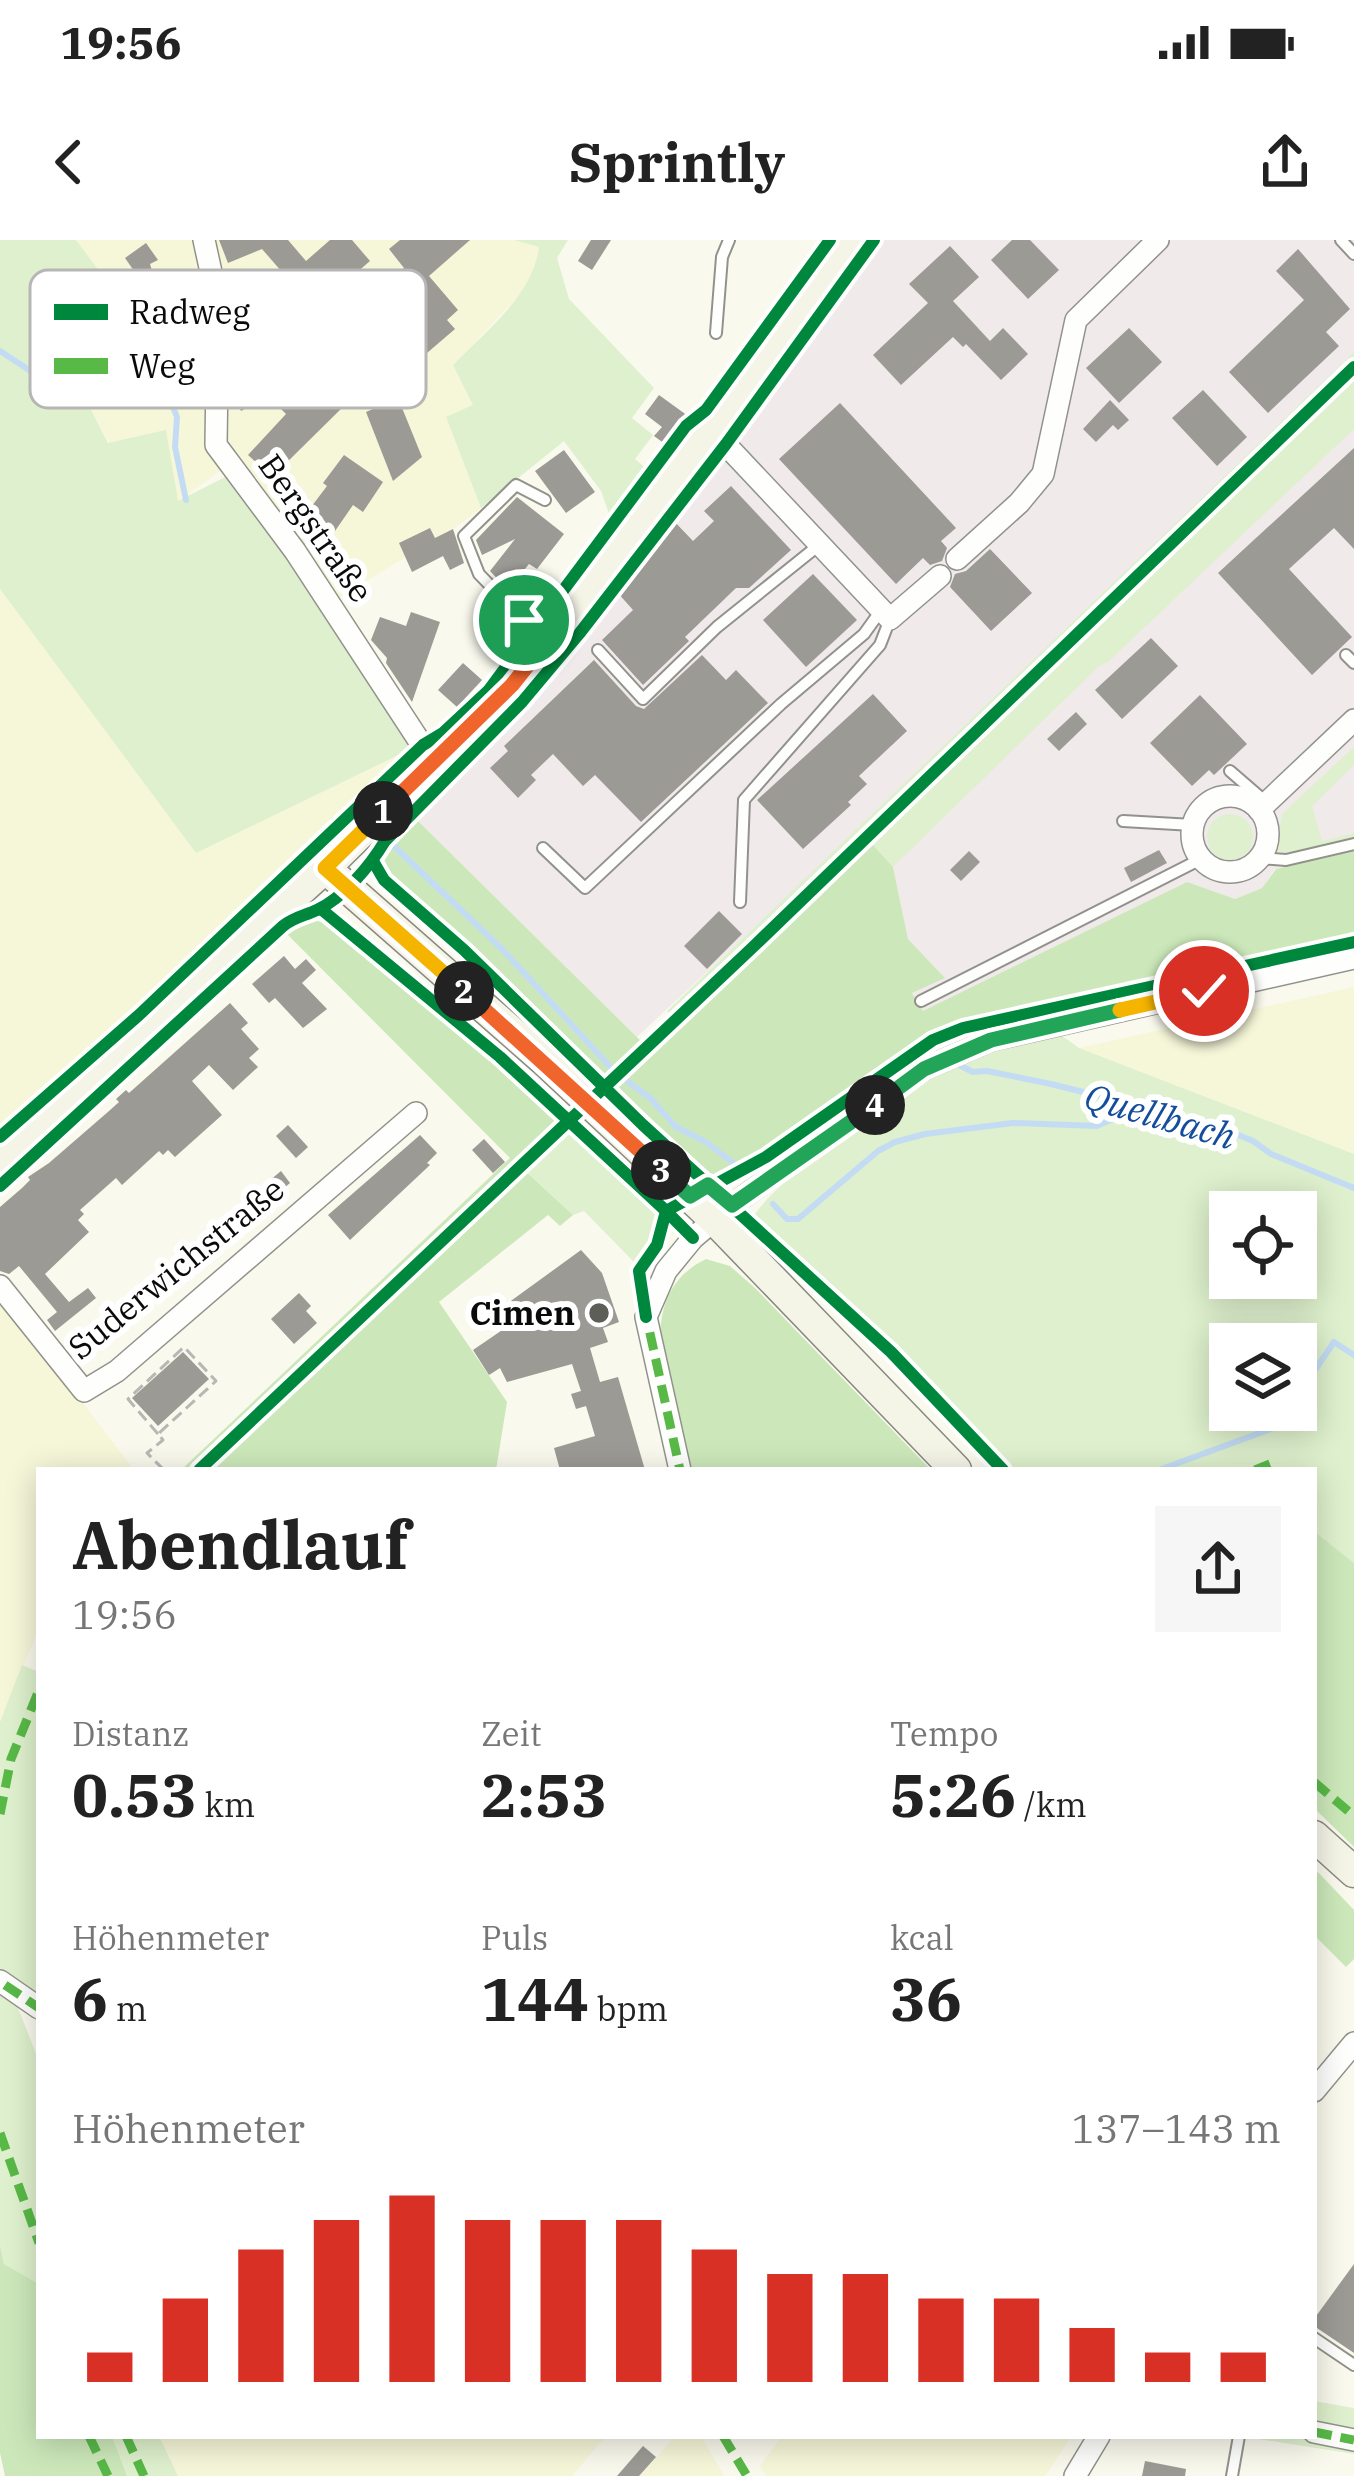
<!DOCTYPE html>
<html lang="de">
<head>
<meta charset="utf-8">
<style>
	body { margin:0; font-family:"IBM Plex Serif",serif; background:#f6f6f6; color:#222; height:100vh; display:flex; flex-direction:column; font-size:45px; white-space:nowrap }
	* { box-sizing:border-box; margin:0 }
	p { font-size:39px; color:#767676 }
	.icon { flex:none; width:66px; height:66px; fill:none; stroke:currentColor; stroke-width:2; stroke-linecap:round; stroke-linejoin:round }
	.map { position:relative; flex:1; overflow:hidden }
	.side { position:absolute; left:36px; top:1227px; width:1281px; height:972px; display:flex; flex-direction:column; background:#fff; border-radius:0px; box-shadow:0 6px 30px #0003 }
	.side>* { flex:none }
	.tools { position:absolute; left:1209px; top:951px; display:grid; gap:24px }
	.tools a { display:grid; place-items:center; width:108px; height:108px; border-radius:0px; background:#fff; box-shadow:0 6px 30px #0003; font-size:60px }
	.pin { position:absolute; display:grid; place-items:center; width:102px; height:102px; color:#fff; margin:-51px; border:6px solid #fff; border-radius:50%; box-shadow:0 3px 12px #0007 }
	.km { position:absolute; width:60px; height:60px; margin:-30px; border-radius:50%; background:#222; color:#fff; font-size:33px; line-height:60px; text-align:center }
	.round { display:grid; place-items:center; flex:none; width:126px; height:126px; border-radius:0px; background:#f6f6f6 }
	.headline { display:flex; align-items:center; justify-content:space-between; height:204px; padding:0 36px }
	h1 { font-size:66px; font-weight:800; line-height:90px }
	.stats { display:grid; grid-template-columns:repeat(3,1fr); gap:18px; height:204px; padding:12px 36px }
	.stats div { display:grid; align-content:center }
	.stats b { font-size:60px; font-weight:800 }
	.stats small { font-size:33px; font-weight:400 }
	.stats p { font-size:33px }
	.chart { height:336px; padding:24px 36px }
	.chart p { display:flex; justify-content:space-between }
	.chart svg { width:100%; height:216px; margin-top:12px; stroke:#d93025; stroke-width:6 }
	.status { display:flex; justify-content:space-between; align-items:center; height:84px; padding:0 60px; background:#fff; direction:ltr }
	.status svg { height:33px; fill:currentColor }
	header { display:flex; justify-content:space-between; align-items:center; height:156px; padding:0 36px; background:#fff; font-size:54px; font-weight:800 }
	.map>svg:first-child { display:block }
	.industrial { fill:#f1eaeb }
	.farmland { fill:#f6f6d9 }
	.green { fill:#def0cd; fill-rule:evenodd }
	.forest { fill:#cce8ba }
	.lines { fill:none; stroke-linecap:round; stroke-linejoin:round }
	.stream { stroke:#c3dcf4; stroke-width:6 }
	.building { fill:#9c9a94 }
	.lane-casing { stroke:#92928c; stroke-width:14 }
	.street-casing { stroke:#92928c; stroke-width:24 }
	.secondary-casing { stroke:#898883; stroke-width:33 }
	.path { stroke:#b7b7b5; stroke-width:3; stroke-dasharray:12 6; stroke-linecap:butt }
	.lane { stroke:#fefefc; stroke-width:10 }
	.street { stroke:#fefefc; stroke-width:21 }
	.secondary { stroke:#f4f4e7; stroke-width:30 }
	.quiet { stroke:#58b947; stroke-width:9; stroke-dasharray:18 9; stroke-linecap:butt }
	.cycleway-casing { stroke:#fff; stroke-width:20 }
	.cycleway { stroke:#00873e; stroke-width:12 }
	.split-1-casing { stroke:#fff; stroke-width:24 }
	.split-2-casing { stroke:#fff; stroke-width:24 }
	.split-3-casing { stroke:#fff; stroke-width:24 }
	.split-4-casing { stroke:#fff; stroke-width:24 }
	.split-5-casing { stroke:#fff; stroke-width:24 }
	.split-6-casing { stroke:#fff; stroke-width:24 }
	.split-1 { stroke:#f0652b; stroke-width:15 }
	.split-2 { stroke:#f5b400; stroke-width:15 }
	.split-3 { stroke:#f0652b; stroke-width:15 }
	.split-4 { stroke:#22a559; stroke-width:15 }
	.split-5 { stroke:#22a559; stroke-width:15 }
	.split-6 { stroke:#f5b400; stroke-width:15 }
	.poi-dot { fill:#5e5e59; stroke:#fff; stroke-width:4.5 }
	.labels { text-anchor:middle; stroke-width:12; stroke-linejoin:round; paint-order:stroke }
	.street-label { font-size:33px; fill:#0a0a0a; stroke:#fff }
	.poi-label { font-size:33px; font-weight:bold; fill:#0a0a0a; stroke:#fff; text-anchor:end }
	.water-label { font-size:36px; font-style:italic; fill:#144d9c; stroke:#fff }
	.key { fill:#fff; stroke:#b6b6b6; stroke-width:3 }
	.key-label { font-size:33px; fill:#0a0a0a }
</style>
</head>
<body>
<div class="status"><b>19:56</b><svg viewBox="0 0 49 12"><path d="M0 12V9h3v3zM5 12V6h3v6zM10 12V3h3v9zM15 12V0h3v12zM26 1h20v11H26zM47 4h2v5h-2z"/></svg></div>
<header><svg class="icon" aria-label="back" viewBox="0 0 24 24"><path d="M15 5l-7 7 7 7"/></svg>Sprintly<svg class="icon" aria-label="share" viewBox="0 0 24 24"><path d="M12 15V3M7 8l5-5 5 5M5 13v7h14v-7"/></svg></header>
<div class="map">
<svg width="1354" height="2236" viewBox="0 0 1354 2236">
	<rect width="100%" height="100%" fill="#faf9ed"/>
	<!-- industrial -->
	<path class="industrial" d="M856,0H1354V609L1275,629L1262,648L1235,659L923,772L912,753L944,737L908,699L893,627L857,592L637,797L414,577L532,459L671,285L793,84Z"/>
	<!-- farmland -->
	<g class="farmland">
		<path d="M76,0H514L540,7L537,26L523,51L453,125L474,166L446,178L481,268L459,285L333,361L236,219L178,262L109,203L75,138L118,56Z"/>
		<path d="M0,349L196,613L413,508L0,914Z"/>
		<path d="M1354,747V914L1079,808Z"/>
		<path d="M0,1054L134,1230H39V1389L0,1481Z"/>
		<path d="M159,2196H606L572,2236H178Z"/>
		<path d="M675,2196H701L724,2236H640Z"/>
		<path d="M782,2196H1072L1045,2236H766L760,2226Z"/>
	</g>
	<!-- green -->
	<g class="green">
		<path d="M0,0H76L118,56L75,138L108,203L166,190L178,261L231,234L413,508L196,613L0,349Z"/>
		<path d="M514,0H568L557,18L569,59L654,148L632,178L653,195L635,219L649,231L612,282L601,251L564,201L481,268L446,177L473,165L453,125C485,91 533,56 539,7Z"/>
		<path d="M1354,112V189L1108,422L1099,426L893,627L870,603L679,784L667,771Z"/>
		<path d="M1354,507V525L1312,566L1322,601L1354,593V597L1292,613L1276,611L1282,574Z"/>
		<circle cx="1230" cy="597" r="23"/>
		<path d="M1058,793L1079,808L1354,914V1323L1314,1291V1230H1006L913,1131L751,981C773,936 935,826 984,809C1008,802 1034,798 1058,793ZM1230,972H1296V1038H1230ZM1230,1104H1296V1170H1230Z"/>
		<path d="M573,886L660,971L653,1002L634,1022L584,971L573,975L526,931Z"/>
		<path d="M22,1425L39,1432V1763L0,1731V1482Z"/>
		<path d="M0,1748L14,1758L39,1821V2044L4,2024L0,2005Z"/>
		<path d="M1314,2161L1354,2168V2214L1239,2196H1314Z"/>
		<path d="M112,2196H159L178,2236H127Z"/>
	</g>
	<!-- forest -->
	<g class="forest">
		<path d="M414,577L643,803L602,841L502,740L394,645L382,614Z"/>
		<path d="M870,602L893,627L908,699L945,738L912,753L923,771L1187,642L1235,659L1262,648L1276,629L1354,609V693L1004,770L920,798L755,921L725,935L706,936L615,850Z"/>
		<path d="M307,679L333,684L564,877L518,924L573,975L560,986L548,975L439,1062L507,1162L496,1230H181L510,918L286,693Z"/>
		<path d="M706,1019L730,1026L755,1048L931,1230H689C673,1166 625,1058 706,1019Z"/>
		<path d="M1314,1291L1354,1323V1607L1314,1568Z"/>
		<path d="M1314,1628L1354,1670V1719L1346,1727L1314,1695Z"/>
		<path d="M0,2005L4,2024L39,2044V2196H112L127,2236H5L0,2213Z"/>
	</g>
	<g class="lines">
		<!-- stream -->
		<g class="stream">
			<path d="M174,99L169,157L177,177L175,207L186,260"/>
			<path d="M0,111L55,147"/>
			<path d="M395,607L504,711L615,832L650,858L676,887L706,902L737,926"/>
			<path d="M959,825L973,832L987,831L1051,844L1209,883L1253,901L1271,914L1354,948"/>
			<path d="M773,964L787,979H798L878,911L895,902L925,894L1013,883L1097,886L1143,866"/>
			<path d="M1296,1158L1334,1102L1354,1115"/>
			<path d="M1159,1230L1276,1187L1288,1170"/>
		</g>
	</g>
	<!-- building -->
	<g class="building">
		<path d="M219,0H288L306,21L330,0H352L370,21L334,52L367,87L358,95L361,100L318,138L347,163L272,237L248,215L286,174L268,156L241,171L232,152L272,131L233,85L289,40L262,9L228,23Z"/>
		<path d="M400,0H470L429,36L458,70L447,80L455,89L427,113L376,52L404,28L389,9Z"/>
		<path d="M591,0H611L592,30L578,21Z"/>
		<path d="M1012,0H1030L1059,30L1028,59L991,20Z"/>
		<path d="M146,3L158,20L150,24L153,34L141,41L125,18Z"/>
		<path d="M950,6L979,37L953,61L990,101L1003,88L1028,114L1001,140L966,104L963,107L953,97L901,145L873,115L928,63L909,44Z"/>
		<path d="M1298,9L1350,69L1326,92L1339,106L1268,173L1229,132L1304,60L1276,31Z"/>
		<path d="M1129,88L1162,122L1119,163L1086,128Z"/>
		<path d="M1203,150L1247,197L1217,226L1172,178Z"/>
		<path d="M659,155L688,176L665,204L654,196L662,187L645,174Z"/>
		<path d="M398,158L422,217L393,241L366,172Z"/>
		<path d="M1110,160L1129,180L1118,190L1113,185L1096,202L1083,189Z"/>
		<path d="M840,163L956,288L941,301L947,308L942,321L930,325L923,318L896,344L779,219Z"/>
		<path d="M1354,208V309L1334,288L1289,329L1352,397L1312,435L1218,333Z"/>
		<path d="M564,210L595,252L566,273L535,231Z"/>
		<path d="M344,215L383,242L363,272L353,265L335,291L309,305L296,287L327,246L323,243Z"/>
		<path d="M731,246L791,310L749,348H736L685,397L689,401L643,445L602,400L633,370L617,352L672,279L693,301L714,281L704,271Z"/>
		<path d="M517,257L564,294L537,329L529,324L508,350L490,331L515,299L482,315L476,300Z"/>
		<path d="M430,288L435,298L453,289L464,323L450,330L443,316L412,332L399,303Z"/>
		<path d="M990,309L1032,353L991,391L950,347L955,334L966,331Z"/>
		<path d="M813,334L857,380L806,427L763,380Z"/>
		<path d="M411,372L440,382L412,462L386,423L387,418L371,400L380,377L406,386Z"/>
		<path d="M1151,398L1178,426L1122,479L1095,450Z"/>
		<path d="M702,415L726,440L736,430L768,463L641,582L595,535L583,546L553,514L531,535L536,540L518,558L490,528L508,511L504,506L594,420L636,466L644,469Z"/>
		<path d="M463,423L482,440L457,467L438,450Z"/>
		<path d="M873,454L907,491L859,536L867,544L848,562L851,565L803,609L757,560Z"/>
		<path d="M1200,455L1247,504L1214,535L1209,530L1192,546L1150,503Z"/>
		<path d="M1076,472L1087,484L1059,511L1047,499Z"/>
		<path d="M1159,610L1167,623L1131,642L1124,628Z"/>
		<path d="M969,611L980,622L961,641L950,630Z"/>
		<path d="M719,671L742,694L707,729L684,706Z"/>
		<path d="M284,716L295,729L306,719L316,730L302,743L327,769L303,788L275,758L269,763L252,744Z"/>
		<path d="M230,763L248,783L241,789L259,809L249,818L258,827L233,850L209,825L192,841L222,875L175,917L168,910L163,915L159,911L122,945L116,938L80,970L84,974L78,980L89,992L45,1034L69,1062L88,1048L96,1058L55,1091L47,1080L57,1072L19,1026L9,1034L0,1031V967L22,948L30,940L28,937L49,923L109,871L119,862L116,859L126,850L129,853Z"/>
		<path d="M288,885L308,907L296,918L276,896Z"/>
		<path d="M420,895L437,913L427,923L430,925L350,1000L328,975Z"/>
		<path d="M484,899L505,922L493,933L472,910Z"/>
		<path d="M281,931L290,943L273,957L263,946Z"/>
		<path d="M581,1010L602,1033L619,1082L603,1088L608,1102L590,1108L600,1142L618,1137L645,1230H560L554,1208L595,1196L586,1166L576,1169L571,1154L581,1151L572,1124L507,1142L500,1128L489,1135L473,1110L514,1082L504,1066Z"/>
		<path d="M299,1053L311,1066L306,1071L317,1083L294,1104L271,1079Z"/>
		<path d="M183,1112L209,1139L158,1186L132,1158Z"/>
		<path d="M1354,2024V2113L1314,2086V2079Z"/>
		<path d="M643,2206L656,2217L639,2236H617Z"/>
		<path d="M1145,2221L1186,2229L1185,2236H1142Z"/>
	</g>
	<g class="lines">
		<!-- lane casing -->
		<g class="lane-casing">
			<g id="lane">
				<path d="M1341,0L1354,14"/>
				<path d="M716,93L722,17L729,0"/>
				<path d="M543,400L479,334L464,296L516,245L545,260"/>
				<path d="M598,410L643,459L717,387L819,305"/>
				<path d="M1346,415L1354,423"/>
				<path d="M1230,531L1267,563"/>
				<path d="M1123,581L1193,585"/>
				<path d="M543,608L585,648L781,464L864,394L882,369"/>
				<path d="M1260,618L1286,620L1354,604"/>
				<path d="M740,662L744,560L880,405L890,379"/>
				<path d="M921,761L1201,619"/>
				<path d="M1314,2098L1354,2125"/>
				<path d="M1232,2236L1239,2196"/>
			</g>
		</g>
		<!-- street casing -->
		<g class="street-casing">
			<g id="street">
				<path d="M204,0L218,64L216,205L295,311L433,522"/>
				<path d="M711,189L890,379L940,336"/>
				<path d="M957,319L1019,263L1043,234L1076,80L1158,0"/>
				<circle cx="1230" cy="594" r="38"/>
				<path d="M1259,570L1354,480"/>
				<path d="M0,1046L84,1151L117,1131L416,873"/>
				<path d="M680,1230L646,1077L666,1031L693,998L732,965L924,829L991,800L1354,718"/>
				<path d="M0,1741L39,1768"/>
				<path d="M1314,1851L1354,1803"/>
				<path d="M1314,2192L1354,2200"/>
				<path d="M1075,2236L1099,2196"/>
			</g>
		</g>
		<!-- secondary casing -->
		<g class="secondary-casing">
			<g id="secondary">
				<path d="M325,628L544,820L715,980L956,1230"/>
				<path d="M0,924L325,628L511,445L604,330L851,0"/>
				<path d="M1314,1596L1354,1632"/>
			</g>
		</g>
		<!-- path -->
		<path class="path" d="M158,1194L128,1159L184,1107L216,1141L158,1194L163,1200L147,1213L164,1230"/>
		<!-- lane -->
		<use href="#lane" class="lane"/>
		<!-- street -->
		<use href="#street" class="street"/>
		<!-- secondary -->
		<use href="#secondary" class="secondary"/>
		<!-- quiet -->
		<g class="quiet">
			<path d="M644,1066L680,1230"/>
			<path d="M1255,1230L1270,1224"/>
			<path d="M1314,1542L1354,1576"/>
			<path d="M0,1574L11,1519L39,1450"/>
			<path d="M5,1745L39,1768"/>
			<path d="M0,1893L39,2003"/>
			<path d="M1314,2192L1354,2200"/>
			<path d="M89,2196L108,2236"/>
			<path d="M126,2196L144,2236"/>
			<path d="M723,2196L747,2236"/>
		</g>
		<!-- cycleway casing -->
		<g class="cycleway-casing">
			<g id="cycleway">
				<path d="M373,621L384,640L464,710L643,885L891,1112L1003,1230"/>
				<path d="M321,669L500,817L666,971L657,1005L639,1031L646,1077"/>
				<path d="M0,897L139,775L423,505L443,493L488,451L686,186L706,170L830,0"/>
				<path d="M0,946L283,686C294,677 304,676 317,670C343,658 370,626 385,601L522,462L579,394L726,204L874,0"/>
				<path d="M693,998L666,971L766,917L933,800L963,788L1354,702"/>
				<path d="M199,1230L753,707L1354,127"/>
			</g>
		</g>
		<!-- cycleway -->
		<use href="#cycleway" class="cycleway"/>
	</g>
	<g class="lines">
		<!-- split-1 casing -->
		<g class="split-1-casing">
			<path id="split-1" d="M383,571L512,445L546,402L524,380"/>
		</g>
		<!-- split-2 casing -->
		<g class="split-2-casing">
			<path id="split-2" d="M383,571L325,628L464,751"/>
		</g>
		<!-- split-3 casing -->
		<g class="split-3-casing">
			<path id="split-3" d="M464,751L661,930"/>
		</g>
		<!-- split-4 casing -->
		<g class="split-4-casing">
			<path id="split-4" d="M661,930L690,956L708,945L732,965L875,865"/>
		</g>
		<!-- split-5 casing -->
		<g class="split-5-casing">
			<path id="split-5" d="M875,865L924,829L991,800L1120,770"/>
		</g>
		<!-- split-6 casing -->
		<g class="split-6-casing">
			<path id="split-6" d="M1120,770L1204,751"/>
		</g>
		<!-- split-1 -->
		<use href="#split-1" class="split-1"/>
		<!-- split-2 -->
		<use href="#split-2" class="split-2"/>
		<!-- split-3 -->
		<use href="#split-3" class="split-3"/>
		<!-- split-4 -->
		<use href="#split-4" class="split-4"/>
		<!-- split-5 -->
		<use href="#split-5" class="split-5"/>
		<!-- split-6 -->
		<use href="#split-6" class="split-6"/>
	</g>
	<!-- markers -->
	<circle class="poi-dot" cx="599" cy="1073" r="12"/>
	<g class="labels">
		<!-- street labels -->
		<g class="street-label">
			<text transform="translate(316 288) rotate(55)" y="12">Bergstraße</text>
			<text transform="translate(176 1028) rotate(-39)" y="12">Suderwichstraße</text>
		</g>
		<!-- poi labels -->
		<g class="poi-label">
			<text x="575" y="1085">Cimen</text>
		</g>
		<!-- water labels -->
		<g class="water-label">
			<text transform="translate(1160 876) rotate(16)" y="13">Quellbach</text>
		</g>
	</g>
	<!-- legend -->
	<rect x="30" y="30" width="396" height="138" rx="18" class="key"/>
	<rect x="54" y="64" width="54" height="16" fill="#00873e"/>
	<rect x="54" y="118" width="54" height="16" fill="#58b947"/>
	<g class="key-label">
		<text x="129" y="84">Radweg</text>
		<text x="129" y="138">Weg</text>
	</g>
</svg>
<div class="tools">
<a><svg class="icon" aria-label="locate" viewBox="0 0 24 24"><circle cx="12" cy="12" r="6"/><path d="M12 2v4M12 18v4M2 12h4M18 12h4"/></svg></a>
<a><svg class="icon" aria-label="layers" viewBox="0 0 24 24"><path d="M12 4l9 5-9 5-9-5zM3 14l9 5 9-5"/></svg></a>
</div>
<div class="pin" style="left:524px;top:380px;background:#1e9e55"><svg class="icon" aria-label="arrive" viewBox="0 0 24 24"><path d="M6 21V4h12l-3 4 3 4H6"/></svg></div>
<div class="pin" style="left:1204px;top:751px;background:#d93025"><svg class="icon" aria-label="check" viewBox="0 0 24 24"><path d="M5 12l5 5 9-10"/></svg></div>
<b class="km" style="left:383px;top:571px">1</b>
<b class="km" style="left:464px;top:751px">2</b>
<b class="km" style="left:661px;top:930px">3</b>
<b class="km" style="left:875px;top:865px">4</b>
<section class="side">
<div class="headline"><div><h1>Abendlauf</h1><p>19:56</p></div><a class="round"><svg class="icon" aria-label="share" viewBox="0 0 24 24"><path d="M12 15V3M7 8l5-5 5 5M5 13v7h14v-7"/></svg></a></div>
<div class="stats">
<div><p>Distanz</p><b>0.53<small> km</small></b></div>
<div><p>Zeit</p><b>2:53</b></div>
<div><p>Tempo</p><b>5:26<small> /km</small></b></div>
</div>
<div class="stats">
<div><p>Höhenmeter</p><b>6<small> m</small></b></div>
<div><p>Puls</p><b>144<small> bpm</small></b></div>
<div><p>kcal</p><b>36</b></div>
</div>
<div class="chart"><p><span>Höhenmeter</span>137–143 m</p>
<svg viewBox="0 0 160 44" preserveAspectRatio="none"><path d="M5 44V38M15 44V27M25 44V17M35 44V11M45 44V6M55 44V11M65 44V11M75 44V11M85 44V17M95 44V22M105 44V22M115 44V27M125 44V27M135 44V33M145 44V38M155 44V38"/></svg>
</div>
</section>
</div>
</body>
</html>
